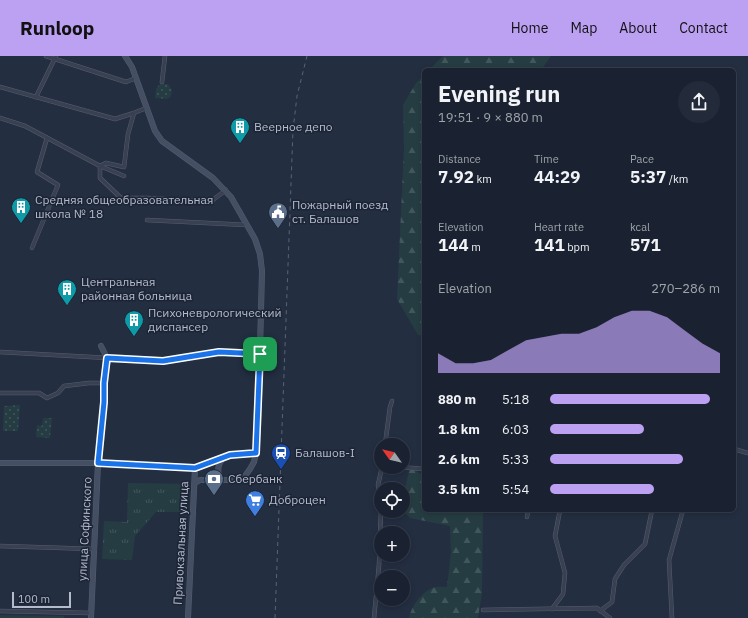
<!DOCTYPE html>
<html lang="en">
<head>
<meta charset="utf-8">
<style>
	body { margin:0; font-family:"IBM Plex Sans",sans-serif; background:#232a39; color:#f1f3f6; height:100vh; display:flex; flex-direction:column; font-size:15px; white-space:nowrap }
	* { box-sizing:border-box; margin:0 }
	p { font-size:13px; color:#9fa4ab }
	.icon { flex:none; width:22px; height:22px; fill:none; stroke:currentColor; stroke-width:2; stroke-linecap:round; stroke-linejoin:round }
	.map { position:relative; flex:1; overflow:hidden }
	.details { position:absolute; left:422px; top:12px; width:314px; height:444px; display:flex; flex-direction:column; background:#1a2231; border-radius:6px; box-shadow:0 2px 6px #0003,0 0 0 1px #383f4d }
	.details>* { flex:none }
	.needle { width:26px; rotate:304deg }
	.controls { position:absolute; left:374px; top:382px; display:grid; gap:8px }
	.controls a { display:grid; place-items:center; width:36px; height:36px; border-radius:50%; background:#1a2231; box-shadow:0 2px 6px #0003,0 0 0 1px #383f4d; font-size:20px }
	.scale { position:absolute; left:12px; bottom:10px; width:59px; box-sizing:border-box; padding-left:4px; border:2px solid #b4bbcb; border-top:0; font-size:11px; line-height:14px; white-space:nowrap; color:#b4bbcb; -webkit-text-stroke:3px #1c2536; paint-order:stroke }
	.pin { position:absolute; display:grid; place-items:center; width:34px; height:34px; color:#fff; margin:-17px; border-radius:8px; box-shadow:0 2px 6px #0006 }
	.round { display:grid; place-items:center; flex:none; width:42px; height:42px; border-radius:21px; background:#232a39 }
	.overview { display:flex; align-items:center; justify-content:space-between; height:68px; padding:0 16px }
	h1 { font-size:22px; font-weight:700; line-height:30px }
	.metrics { display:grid; grid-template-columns:repeat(3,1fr); gap:6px; height:68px; padding:4px 16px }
	.metrics div { display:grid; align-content:center }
	.metrics b { font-size:17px; font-weight:700 }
	.metrics small { font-size:11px; font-weight:400 }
	.metrics p { font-size:11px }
	.chart { height:112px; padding:8px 16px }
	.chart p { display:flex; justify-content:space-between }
	.chart svg { width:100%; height:72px; margin-top:4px; fill:#bca0f2; opacity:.7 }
	ul { padding:0 16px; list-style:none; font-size:13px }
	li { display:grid; grid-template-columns:64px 48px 1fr; align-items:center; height:30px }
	li i { height:10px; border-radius:5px; background:#bca0f2 }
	header { display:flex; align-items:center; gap:24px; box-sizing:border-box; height:56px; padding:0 20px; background:#bca0f2; color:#111 }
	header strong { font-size:19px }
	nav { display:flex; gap:22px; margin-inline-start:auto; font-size:14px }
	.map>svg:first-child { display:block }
	.grass { fill:url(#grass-dots) }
	.forest { fill:url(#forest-firs) }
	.park { fill:url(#park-tufts) }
	.pitch { fill:#253d42 }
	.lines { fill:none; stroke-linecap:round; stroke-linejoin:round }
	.street-casing { stroke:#555e6e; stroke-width:4.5 }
	.secondary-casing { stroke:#555e6e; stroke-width:6 }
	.street { stroke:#384051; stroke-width:3.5 }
	.secondary { stroke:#454f64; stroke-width:5 }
	.rail { stroke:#596478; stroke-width:1; stroke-dasharray:4 4; stroke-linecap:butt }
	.route-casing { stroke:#fff; stroke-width:8 }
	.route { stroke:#1a73e8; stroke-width:5 }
	.labels { text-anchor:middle; stroke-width:3; stroke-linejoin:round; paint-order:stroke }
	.poi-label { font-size:12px; fill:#b4bbcb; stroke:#1c2536; text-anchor:start }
	.street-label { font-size:12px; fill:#b4bbcb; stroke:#1c2536 }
</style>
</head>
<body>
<header>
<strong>Runloop</strong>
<nav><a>Home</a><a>Map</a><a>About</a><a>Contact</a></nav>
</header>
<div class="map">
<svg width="748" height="562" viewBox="0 0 748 562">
	<defs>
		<pattern id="grass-dots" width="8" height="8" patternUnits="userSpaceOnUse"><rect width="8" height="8" fill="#253d42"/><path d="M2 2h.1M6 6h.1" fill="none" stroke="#42575c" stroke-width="1.8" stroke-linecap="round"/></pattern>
		<pattern id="forest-firs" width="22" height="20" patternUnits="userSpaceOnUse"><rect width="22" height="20" fill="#253d42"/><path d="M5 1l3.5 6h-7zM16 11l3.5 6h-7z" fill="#42575c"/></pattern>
		<pattern id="park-tufts" width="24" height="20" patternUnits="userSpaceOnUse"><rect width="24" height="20" fill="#253d42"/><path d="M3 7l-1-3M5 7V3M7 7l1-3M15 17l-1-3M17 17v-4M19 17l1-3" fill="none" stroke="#42575c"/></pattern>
	</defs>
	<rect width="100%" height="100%" fill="#232e41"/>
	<!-- grass -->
	<g class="grass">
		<path d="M160,28H168L172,34L171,40L167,43L155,42L156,33Z"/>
		<path d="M20,349L18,375H3L4,350Z"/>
		<path d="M43,362H52L50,382L36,381L37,369L42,370Z"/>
	</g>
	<!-- forest -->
	<g class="forest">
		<path d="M443,0H551L541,14H429Z"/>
		<path d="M424,19V280L418,279L397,243L404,91L403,49L416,27Z"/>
		<path d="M410,411L424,420V454H483L482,537L478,562H409C411,551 421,537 432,532C436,530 443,531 447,531L451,496L450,470L410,462L403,454L404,437Z"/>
	</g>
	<!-- park -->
	<path class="park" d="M128,427L188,428L186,456H156L135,480L132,504L102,503L104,465L127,466Z"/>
	<!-- pitch -->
	<path class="pitch" d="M0,559L64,560V562H0Z"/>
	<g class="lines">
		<!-- street casing -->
		<g class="street-casing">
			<g id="street">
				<path d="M46,0L126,26L136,22"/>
				<path d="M162,26L165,0"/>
				<path d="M0,31L115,63L134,57"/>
				<path d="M36,41L56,0"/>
				<path d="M0,62L25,70L100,110L124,120"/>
				<path d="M100,110V122L121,142H148L210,146L226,134"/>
				<path d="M100,110L106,107L124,111L128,78L134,57L146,52"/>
				<path d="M147,164L247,169"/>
				<path d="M32,192L58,129L37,116L47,82"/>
				<path d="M0,296L163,305L219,296L260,298"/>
				<path d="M0,337H39L47,342L58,337L64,330L89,327H104"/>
				<path d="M385,389L390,351L392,345"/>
				<path d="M734,393L748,397"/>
				<path d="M399,411L424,413"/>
				<path d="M381,443L378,429L382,411"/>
				<path d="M527,461L528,454"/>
				<path d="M0,490L95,493"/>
				<path d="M552,553L563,538L565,517L555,480L560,454"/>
				<path d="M483,554L597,552L610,562"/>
				<path d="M0,555L91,557"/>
				<path d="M600,555L612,546L615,523L624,509L645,488L652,454"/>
				<path d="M374,562L379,509L381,455"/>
				<path d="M672,562L669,504L683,454"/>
			</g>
		</g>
		<!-- secondary casing -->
		<g class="secondary-casing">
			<g id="secondary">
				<path d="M125,0L132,11L155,75L162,85L213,122L231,141L255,183L260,198L262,215L258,372L256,397L254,406L250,413L245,420L240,424H200L195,427"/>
				<path d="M0,407H98L195,412L230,399L256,397"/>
				<path d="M221,424C217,416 217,410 223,402"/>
				<path d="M91,562L98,407L104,346V327L107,302L101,290"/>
				<path d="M188,562L195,412"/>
			</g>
		</g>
		<!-- street -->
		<use href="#street" class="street"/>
		<!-- secondary -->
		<use href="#secondary" class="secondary"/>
		<!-- rail -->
		<path class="rail" d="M275,562L293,74L297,40L307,0"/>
	</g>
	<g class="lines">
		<!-- route casing -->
		<g class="route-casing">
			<path id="route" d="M219,296L260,298L256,397L230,399L195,412L98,407L104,346V327L107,302L163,305Z"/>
		</g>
		<!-- route -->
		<use href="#route" class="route"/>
	</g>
	<!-- icons -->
	<defs>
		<g id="building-pin" transform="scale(1)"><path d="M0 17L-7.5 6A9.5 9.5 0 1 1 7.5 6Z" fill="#0f9aa8" stroke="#1c2536"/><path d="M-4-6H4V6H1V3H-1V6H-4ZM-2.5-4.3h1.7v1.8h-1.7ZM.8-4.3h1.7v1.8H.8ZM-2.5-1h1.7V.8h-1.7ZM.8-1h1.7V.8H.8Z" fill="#fff"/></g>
		<g id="civic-pin" transform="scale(1)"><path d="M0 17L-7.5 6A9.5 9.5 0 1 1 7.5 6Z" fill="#5c6f8a" stroke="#1c2536"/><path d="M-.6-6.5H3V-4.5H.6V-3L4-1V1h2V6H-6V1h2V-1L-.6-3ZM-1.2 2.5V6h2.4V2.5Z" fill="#fff"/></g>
		<g id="station-pin" transform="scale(1)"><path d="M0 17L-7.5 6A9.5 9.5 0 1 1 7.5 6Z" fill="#1a4fb4" stroke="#1c2536"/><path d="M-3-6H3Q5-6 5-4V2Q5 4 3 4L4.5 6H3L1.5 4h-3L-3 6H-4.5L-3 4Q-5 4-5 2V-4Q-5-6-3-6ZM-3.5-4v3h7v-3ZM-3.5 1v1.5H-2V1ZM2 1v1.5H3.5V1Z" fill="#fff"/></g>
		<g id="bank-pin" transform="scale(1)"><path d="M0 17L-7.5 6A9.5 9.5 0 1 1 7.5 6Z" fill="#5c6f8a" stroke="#1c2536"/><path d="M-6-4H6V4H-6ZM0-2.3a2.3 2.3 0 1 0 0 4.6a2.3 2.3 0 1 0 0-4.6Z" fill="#fff"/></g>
		<g id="supermarket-pin" transform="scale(1)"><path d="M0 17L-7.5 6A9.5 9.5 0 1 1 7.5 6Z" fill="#3f7fe0" stroke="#1c2536"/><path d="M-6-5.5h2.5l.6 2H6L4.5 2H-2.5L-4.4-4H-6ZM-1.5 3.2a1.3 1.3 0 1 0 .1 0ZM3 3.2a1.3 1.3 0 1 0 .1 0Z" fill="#fff"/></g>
	</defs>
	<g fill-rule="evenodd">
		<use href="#building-pin" x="240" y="71"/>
		<use href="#building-pin" x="21" y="151"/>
		<use href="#civic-pin" x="278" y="156"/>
		<use href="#building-pin" x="67" y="233"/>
		<use href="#building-pin" x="134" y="264"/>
		<use href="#station-pin" x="281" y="397"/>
		<use href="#bank-pin" x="214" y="423"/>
		<use href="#supermarket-pin" x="255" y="444"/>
	</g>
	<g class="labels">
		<!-- poi labels -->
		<g class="poi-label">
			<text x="254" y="75">Веерное депо</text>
			<text x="35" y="148">Средняя общеобразовательная<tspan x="35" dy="14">школа № 18</tspan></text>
			<text x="292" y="153">Пожарный поезд<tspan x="292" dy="14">ст. Балашов</tspan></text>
			<text x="81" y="230">Центральная<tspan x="81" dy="14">районная больница</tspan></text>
			<text x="148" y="261">Психоневрологический<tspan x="148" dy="14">диспансер</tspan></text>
			<text x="295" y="401">Балашов-I</text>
			<text x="228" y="427">Сбербанк</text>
			<text x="269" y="448">Доброцен</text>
		</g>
		<!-- street labels -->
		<g class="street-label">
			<text transform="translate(85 473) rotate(-87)" y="4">улица Софинского</text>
			<text transform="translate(181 487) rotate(-87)" y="4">Привокзальная улица</text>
		</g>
	</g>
</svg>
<div class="controls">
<a><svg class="needle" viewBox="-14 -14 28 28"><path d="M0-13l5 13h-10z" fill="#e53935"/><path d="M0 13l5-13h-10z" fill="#9fa4ab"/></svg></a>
<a><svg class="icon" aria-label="locate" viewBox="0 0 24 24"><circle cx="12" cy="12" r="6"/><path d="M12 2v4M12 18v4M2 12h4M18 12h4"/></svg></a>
<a>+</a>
<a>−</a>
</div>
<div class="scale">100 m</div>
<div class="pin" style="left:260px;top:298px;background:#1e9e55"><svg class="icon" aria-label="arrive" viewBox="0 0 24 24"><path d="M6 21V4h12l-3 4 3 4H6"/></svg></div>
<section class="details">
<div class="overview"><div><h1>Evening run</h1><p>19:51 · 9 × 880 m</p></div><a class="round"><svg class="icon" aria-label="share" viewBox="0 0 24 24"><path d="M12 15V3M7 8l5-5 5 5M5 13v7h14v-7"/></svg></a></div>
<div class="metrics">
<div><p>Distance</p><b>7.92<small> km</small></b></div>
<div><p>Time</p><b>44:29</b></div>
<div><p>Pace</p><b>5:37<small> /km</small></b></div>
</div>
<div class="metrics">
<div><p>Elevation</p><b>144<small> m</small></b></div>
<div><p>Heart rate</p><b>141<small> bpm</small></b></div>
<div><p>kcal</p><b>571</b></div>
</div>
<div class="chart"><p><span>Elevation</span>270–286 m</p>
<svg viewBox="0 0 160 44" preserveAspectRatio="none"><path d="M0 44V32L10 38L20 38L30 36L40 30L50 24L60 22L70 20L80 20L90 16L100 10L110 6L120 6L130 10L140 18L150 26L160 32V44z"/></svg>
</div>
<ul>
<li><b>880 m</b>5:18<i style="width:94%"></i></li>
<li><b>1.8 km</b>6:03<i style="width:55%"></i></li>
<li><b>2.6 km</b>5:33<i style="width:78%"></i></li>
<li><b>3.5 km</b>5:54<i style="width:61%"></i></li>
</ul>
</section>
</div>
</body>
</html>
